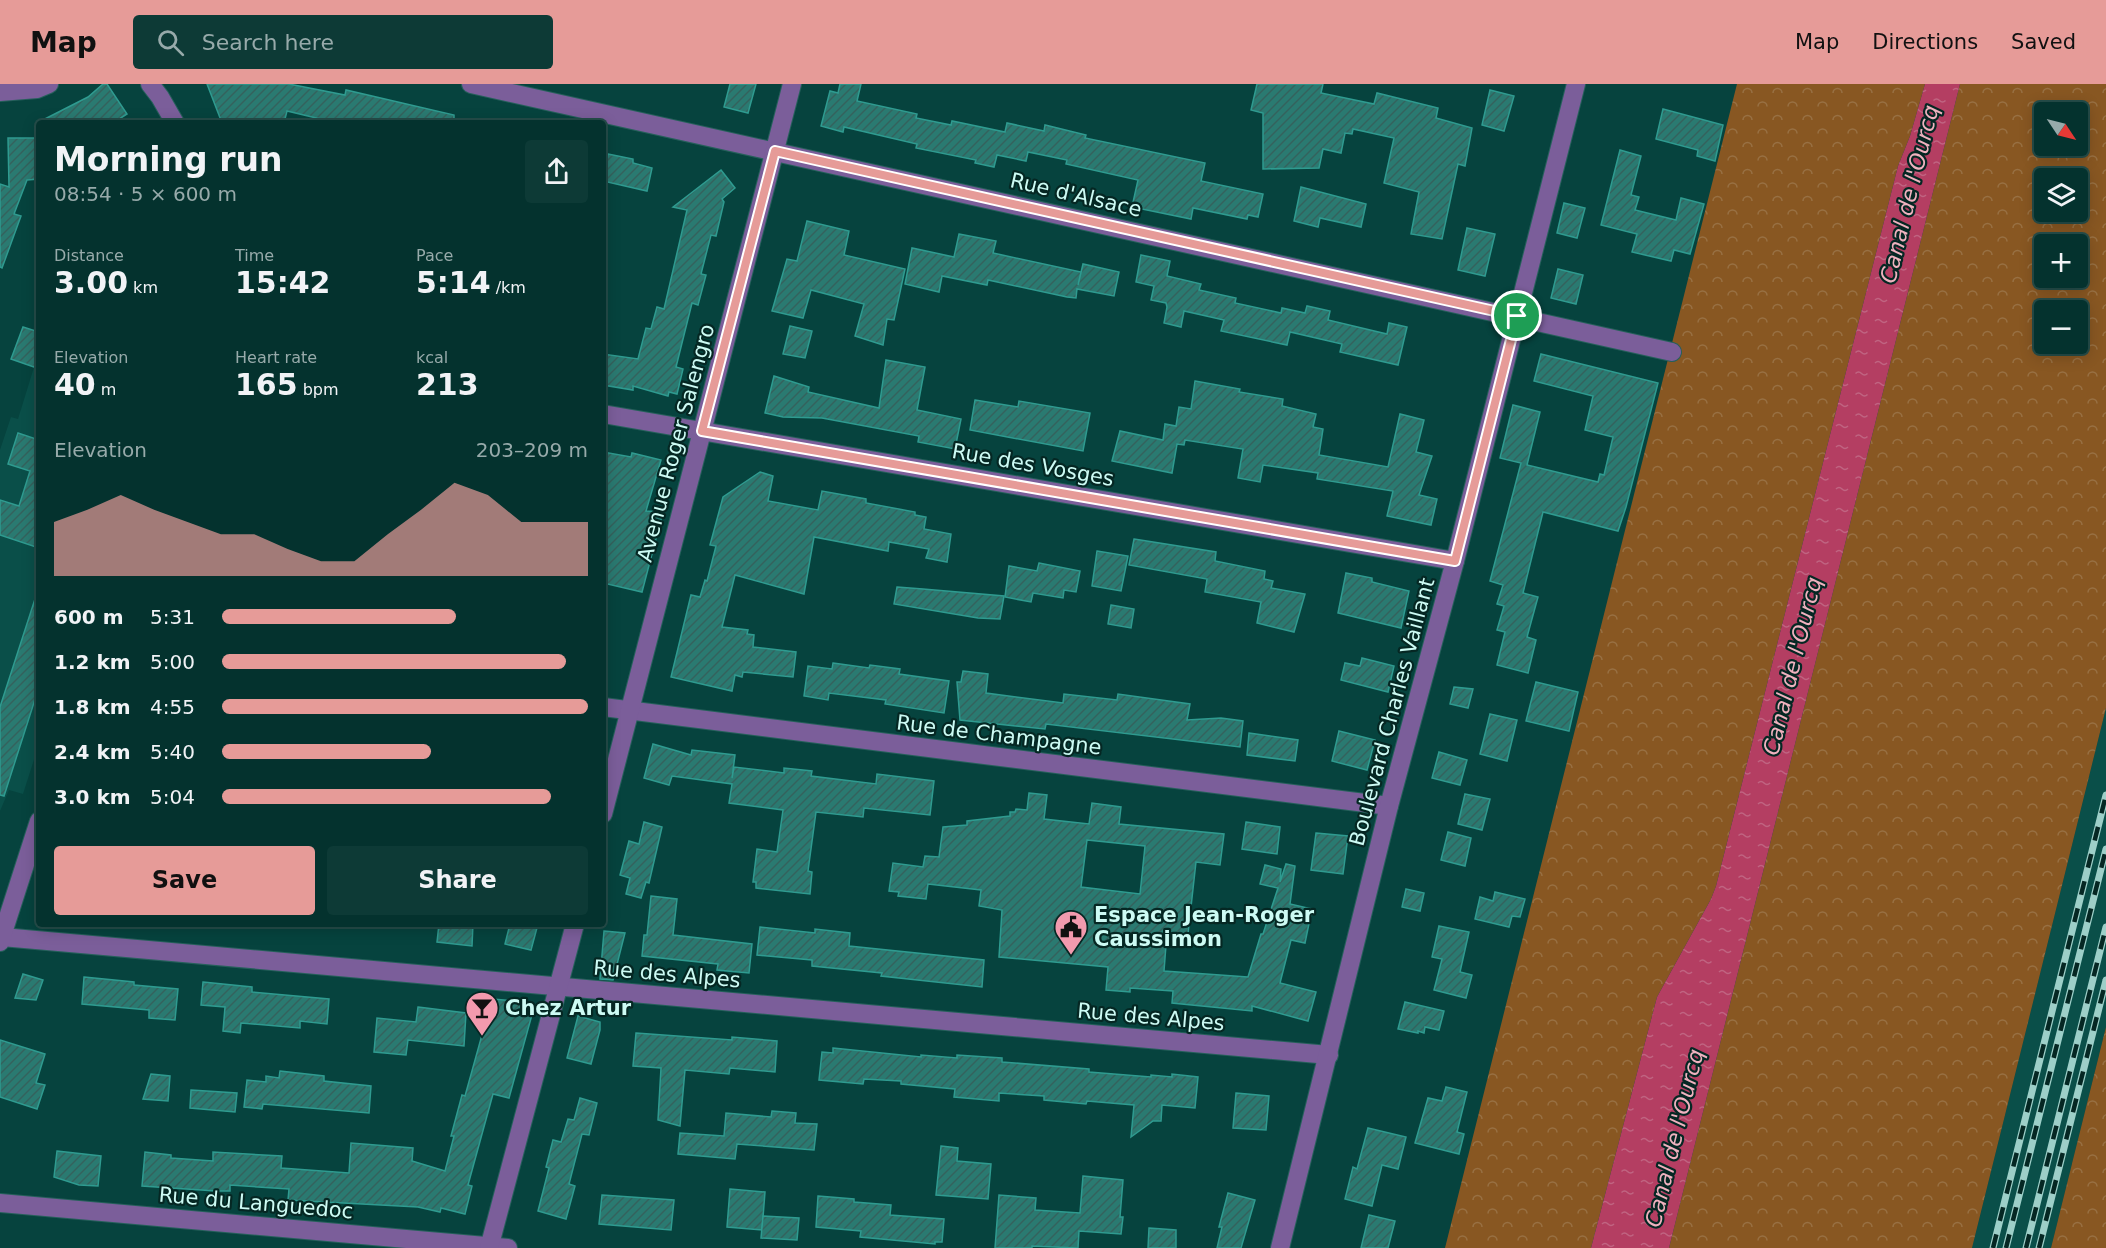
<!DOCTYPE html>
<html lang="en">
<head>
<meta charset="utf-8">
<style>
	body { margin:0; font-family:"DejaVu Sans",sans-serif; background:#0d3a36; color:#f1f3f6; height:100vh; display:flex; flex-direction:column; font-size:22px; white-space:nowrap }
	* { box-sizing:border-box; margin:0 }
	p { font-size:20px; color:#97aaaa }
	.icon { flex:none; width:33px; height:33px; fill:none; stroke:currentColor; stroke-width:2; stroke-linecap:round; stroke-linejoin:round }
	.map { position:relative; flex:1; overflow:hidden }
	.sheet { position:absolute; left:36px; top:36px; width:570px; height:807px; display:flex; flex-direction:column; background:#04322e; border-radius:6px; box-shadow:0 3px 15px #0003,0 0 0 2px #254d4a }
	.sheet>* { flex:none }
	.needle { width:39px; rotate:125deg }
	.buttons { position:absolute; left:2034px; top:18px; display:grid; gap:12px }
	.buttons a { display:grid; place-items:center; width:54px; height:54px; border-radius:6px; background:#04322e; box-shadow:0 3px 15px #0003,0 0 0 2px #254d4a; font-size:30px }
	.pin { position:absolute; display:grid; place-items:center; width:51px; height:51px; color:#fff; margin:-26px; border:3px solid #fff; border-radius:50%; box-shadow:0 2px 6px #0007 }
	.round { display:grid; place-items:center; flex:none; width:63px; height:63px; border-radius:6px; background:#0d3a36 }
	.headline { display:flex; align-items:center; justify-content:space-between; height:102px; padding:0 18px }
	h1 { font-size:33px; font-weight:600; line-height:45px }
	.metrics { display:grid; grid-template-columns:repeat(3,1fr); gap:9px; height:102px; padding:6px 18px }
	.metrics div { display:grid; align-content:center }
	.metrics b { font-size:30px; font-weight:600 }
	.metrics small { font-size:16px; font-weight:400 }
	.metrics p { font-size:16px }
	.chart { height:168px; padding:12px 18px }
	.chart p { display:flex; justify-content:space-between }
	.chart svg { width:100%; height:108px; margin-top:6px; fill:#e69b98; opacity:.7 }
	.cta { display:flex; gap:12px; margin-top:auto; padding:12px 18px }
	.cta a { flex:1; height:69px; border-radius:6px; background:#e69b98; color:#111; font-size:24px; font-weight:600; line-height:69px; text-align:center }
	.cta a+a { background:#0d3a36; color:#f1f3f6 }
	ul { padding:0 18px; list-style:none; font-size:20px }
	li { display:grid; grid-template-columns:96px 72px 1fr; align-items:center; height:45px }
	li i { height:15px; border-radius:8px; background:#e69b98 }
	header { display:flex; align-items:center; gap:36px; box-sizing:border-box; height:84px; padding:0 30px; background:#e69b98; color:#111 }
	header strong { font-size:28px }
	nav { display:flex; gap:33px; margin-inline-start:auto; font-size:21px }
	.search { width:420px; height:54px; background:#0d3a36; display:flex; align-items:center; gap:15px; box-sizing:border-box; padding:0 21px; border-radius:6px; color:#97aaaa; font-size:22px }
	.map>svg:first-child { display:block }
	.built { fill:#0a4f49 }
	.forest { fill:url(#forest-crowns); fill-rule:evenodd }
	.water { fill:url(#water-ripples) }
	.building { fill:url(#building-hatch); stroke:#2f9b90; stroke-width:1.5; fill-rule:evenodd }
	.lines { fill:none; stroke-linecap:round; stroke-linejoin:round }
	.minor-casing { stroke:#26605b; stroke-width:20 }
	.minor { stroke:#7b5e9a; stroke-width:18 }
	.rail-casing { stroke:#9dcfc8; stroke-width:7 }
	.rail { stroke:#052723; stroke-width:4.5; stroke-dasharray:14; stroke-linecap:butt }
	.route-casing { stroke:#fff; stroke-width:12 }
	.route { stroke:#e69b98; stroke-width:8 }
	.labels { text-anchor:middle; stroke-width:4.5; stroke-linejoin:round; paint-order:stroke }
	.street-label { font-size:21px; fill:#cdfbf4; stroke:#052723 }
	.poi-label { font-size:21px; font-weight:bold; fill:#cdfbf4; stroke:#052723; text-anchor:start }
	.water-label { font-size:22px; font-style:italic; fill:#f0b2bf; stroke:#052723 }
</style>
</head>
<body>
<header>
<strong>Map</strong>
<div class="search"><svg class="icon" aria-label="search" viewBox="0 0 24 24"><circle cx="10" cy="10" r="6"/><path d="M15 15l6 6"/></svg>Search here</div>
<nav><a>Map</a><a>Directions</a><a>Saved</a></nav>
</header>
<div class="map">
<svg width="2106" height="1164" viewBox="0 0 2106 1164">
	<defs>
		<pattern id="forest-crowns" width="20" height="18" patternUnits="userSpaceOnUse" patternTransform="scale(1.5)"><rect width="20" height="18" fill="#885722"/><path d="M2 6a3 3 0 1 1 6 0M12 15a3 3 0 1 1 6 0" fill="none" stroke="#987043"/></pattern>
		<pattern id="water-ripples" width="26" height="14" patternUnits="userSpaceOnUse" patternTransform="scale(1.5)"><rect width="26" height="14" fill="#b43e62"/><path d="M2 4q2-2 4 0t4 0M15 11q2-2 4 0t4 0" fill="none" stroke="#c06481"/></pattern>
		<pattern id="building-hatch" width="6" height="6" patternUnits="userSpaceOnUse" patternTransform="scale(1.5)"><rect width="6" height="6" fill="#2a7a71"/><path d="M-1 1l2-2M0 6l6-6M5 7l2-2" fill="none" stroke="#34625d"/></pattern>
	</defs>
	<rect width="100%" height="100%" fill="#06433e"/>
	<!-- built -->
	<g class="built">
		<path d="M39,267V660L23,710L9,706L0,727V366L11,333L18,335Z"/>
		<path d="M2106,624V943L2051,1164H1972Z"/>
	</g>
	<!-- forest -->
	<g class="forest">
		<path d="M1737,0H1925L1910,52L1898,82L1716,802L1711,815L1657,913L1591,1164H1445Z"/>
		<path d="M1960,0H2106V624L1972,1164H1669ZM2044,28H2078V62H2044ZM2044,94H2078V128H2044ZM2044,160H2078V194H2044ZM2044,226H2078V260H2044Z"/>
		<path d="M2106,943V1164H2051Z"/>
	</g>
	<!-- water -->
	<path class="water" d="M1925,0H1960L1669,1164H1591L1657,913L1711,815L1716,802L1898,82L1910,52Z"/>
	<!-- building -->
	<g class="building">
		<path d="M103,0H107L127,30L113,39H37L88,13Z"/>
		<path d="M207,0H289L345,11L346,6L454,31V39H337L287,27L284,39H222Z"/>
		<path d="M730,0H756L748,29L724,23Z"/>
		<path d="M840,0H861L857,17L917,30L916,34L951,41L952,37L1005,48L1007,39L1044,47L1045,41L1086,51L1085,54L1205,79L1201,97L1263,110L1258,133L1248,131L1247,135L1193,124L1191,135L1132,123L1138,96L1066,80L1067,76L1028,68L1026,77L997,71L994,83L975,79L976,76L916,64L917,60L844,43L843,48L821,42L830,7L838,9Z"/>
		<path d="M1257,0H1323L1321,9L1374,20L1377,9L1438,24L1436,34L1472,44L1465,82L1458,80L1442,155L1411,150L1419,108L1384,99L1394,54L1353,45L1352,50L1345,49L1341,69L1323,65L1319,84L1263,85V29L1251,26Z"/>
		<path d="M1490,6L1514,12L1504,47L1482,41Z"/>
		<path d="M1663,25L1723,41L1715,77L1697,72L1698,66L1656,55Z"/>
		<path d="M8,54H39V95L27,96L14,130L21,132L2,184L0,183V100L9,103Z"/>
		<path d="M1620,66L1641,72L1631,111L1639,113L1635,126L1676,136L1681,114L1704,120L1690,170L1674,166L1671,177L1632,168L1637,150L1601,141Z"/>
		<path d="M608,70L633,75V79L652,84L647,107L603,97Z"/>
		<path d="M721,86L735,104L722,115L724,118L716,152L711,151L701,190L706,191L698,221L692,219L676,283L683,285L677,310L669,308L668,312L633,302V306L603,301V270L638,275L646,244L651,245L657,223L664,225L687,126L673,123Z"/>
		<path d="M1301,103L1366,120L1361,143L1320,134L1318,143L1294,137Z"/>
		<path d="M1564,119L1585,124L1577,154L1557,149Z"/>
		<path d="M807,137L849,147L844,171L905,185L894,236L887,235L883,261L855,252L864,220L811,206L803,234L772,227L787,175L797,177Z"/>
		<path d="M1467,144L1495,150L1485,192L1458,186Z"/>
		<path d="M959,150L996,157L993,169L1081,188L1078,201L1083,180L1119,188L1114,212L1077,205L1076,214L1067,213L988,196L987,201L942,192L939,208L905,200L912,164L954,173Z"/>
		<path d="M1141,171L1170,177L1167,192L1201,200L1199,206L1236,214L1235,219L1281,229L1282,224L1305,229L1307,222L1330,227L1328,236L1387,250L1389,239L1407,243L1398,281L1340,268L1342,260L1290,248L1287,261L1221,247L1224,236L1184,227L1181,243L1164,239L1167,223L1166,219L1151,216L1154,202L1136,198Z"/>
		<path d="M1558,185L1583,191L1576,220L1551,214Z"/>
		<path d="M790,242L812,247L805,274L783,270Z"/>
		<path d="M23,243L39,248V268L34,283L11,275Z"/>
		<path d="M1541,270L1658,299L1626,423L1618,447L1543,428L1523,509L1538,513L1527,553L1536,556L1528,589L1497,581L1505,548L1497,546L1504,522L1497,520L1503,501L1490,497L1521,379L1500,374L1513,321L1540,328L1527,381L1598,398L1600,390L1604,391L1613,353L1585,346L1593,312L1534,297Z"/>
		<path d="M886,276L925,283L917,326L961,335L955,365L918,358L919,352L822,334L783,333L765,329L774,292L809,303L808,308L879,324Z"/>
		<path d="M1195,297L1240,305L1239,308L1283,315L1282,322L1316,330L1313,343L1323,345L1319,371L1388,383L1400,330L1424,336L1416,368L1432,372L1419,411L1437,415L1431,441L1387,432L1393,407L1317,395L1318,389L1263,381L1260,398L1238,394L1243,365L1185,356L1184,361L1177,360L1172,389L1112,377L1120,347L1163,356L1165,340L1176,342L1179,323L1191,325Z"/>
		<path d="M975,316L1018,323L1019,317L1090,329L1083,367L970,346Z"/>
		<path d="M18,349L39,356V464L0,451V416L19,422L30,387L8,380Z"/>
		<path d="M603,368L631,373L632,369L661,376L646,427L663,428L642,508L603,499Z"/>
		<path d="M760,388L773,392L768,417L818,426L822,407L866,415V419L915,428V431L926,433L924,445L951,450L947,478L926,474L929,465L889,458L888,467L814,453L804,510L735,491L722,543L748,546L747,550L754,551L753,563L796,568L793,593L743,588L742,593L735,591L732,607L671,593L691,511L700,513L705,496L707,497L716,462L710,461L723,413Z"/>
		<path d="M1134,455L1216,468L1215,477L1265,487L1264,495L1273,497L1271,504L1305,510L1294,548L1257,539L1261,518L1205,508L1207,495L1129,481Z"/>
		<path d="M1097,467L1128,472L1121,507L1092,502Z"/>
		<path d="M1039,479L1080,487L1076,508L1064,506L1063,514L1033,509L1031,518L1005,513L1009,482L1037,487Z"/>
		<path d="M1346,489L1372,494V498L1409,507L1401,544L1338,529Z"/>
		<path d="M897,503L923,505L1004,512L1000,535L978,534L894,520Z"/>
		<path d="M35,515H39V603L4,712L0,711V623Z"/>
		<path d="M1111,521L1134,525L1131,544L1108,540Z"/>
		<path d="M1362,574L1394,582L1388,608L1341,596L1345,579L1360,582Z"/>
		<path d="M833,579L869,584L870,581L900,585L899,590L949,597L944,629L885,620L886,616L829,609L828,616L804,612L808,582L832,585Z"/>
		<path d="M963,587L988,590L986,609L1063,619L1064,610L1117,616L1118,610L1190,620L1187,636L1221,634L1243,637L1240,663L1046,640L1045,645L960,636L957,598H961Z"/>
		<path d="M1536,598L1578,608L1569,647L1526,637Z"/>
		<path d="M1454,603L1473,605L1468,624L1450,620Z"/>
		<path d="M1490,630L1517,636L1507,677L1480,670Z"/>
		<path d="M1339,647L1375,656L1367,686L1332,677Z"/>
		<path d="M1249,649L1298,656L1295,677L1247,671Z"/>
		<path d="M653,660L691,671L692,666L735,671L732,694L734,683L784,689V684L812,687L811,692L876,700L877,690L934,697L930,731L864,724L863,733L816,728L808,787L812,788L810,810L756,804V798H753L757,765L777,768L783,726L729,719L732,700L672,692L669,701L644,694Z"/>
		<path d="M1439,668L1467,676L1460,701L1432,694Z"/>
		<path d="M1029,709L1047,711L1044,735L1089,740L1092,719L1121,723L1119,740L1224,750L1220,781L1196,778L1188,850L1167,848L1164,887L1248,893L1261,850H1263L1278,804L1260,800L1265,781L1281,785L1280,798L1286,780L1295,782L1290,820L1312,825L1305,859L1291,856L1280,899L1316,908L1308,937L1252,922V927L1172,919L1173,907L1130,904V908L1106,906L1108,883L999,873L1002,826L979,822L981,806L928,800L926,815L898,812L899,808L889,807L893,779L923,783L925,772L939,773L943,743L967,741V737L1010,732V728H1015L1016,725L1027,726ZM1087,756L1145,762L1140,810L1081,803Z"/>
		<path d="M1465,710L1490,715L1482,746L1458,740Z"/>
		<path d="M644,738L662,743L649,799L646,798L641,814L626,810L630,794L620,791L629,757L639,760Z"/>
		<path d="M1246,738L1280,743L1277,770L1242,765Z"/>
		<path d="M1448,748L1471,754L1465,782L1441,776Z"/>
		<path d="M1316,749L1348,752L1343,790L1311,786Z"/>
		<path d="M1406,805L1424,809L1420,827L1402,823Z"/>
		<path d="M1495,808L1525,815L1520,833L1512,832L1509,843L1475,835L1480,813L1493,817Z"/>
		<path d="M651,812L677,815L673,851L752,860L749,889L717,886L718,880L642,872L644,851H647Z"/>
		<path d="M439,840H473L472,862L437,858Z"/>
		<path d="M510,840H538L531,866L505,860Z"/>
		<path d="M1439,842L1469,848L1460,888L1472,891L1466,914L1434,906L1442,875L1432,873Z"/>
		<path d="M760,843L815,849V845L850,849L849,862L984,876L982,903L881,892L882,889L812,882V876L757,871Z"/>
		<path d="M604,847L625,849L613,896L600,895Z"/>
		<path d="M23,890L43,896L36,916L15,914Z"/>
		<path d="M84,893L134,898V901L178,905L175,936L149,934V926L82,920Z"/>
		<path d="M203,898L252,903V908L329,915L327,940L300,937V944L241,939L240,949L223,947L225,923L201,921Z"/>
		<path d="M492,915L527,918L533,927L509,1014L493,1010L468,1101L472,1102L465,1130L441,1124L440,1128L418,1123L288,1116L289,1105L230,1101V1107H216L142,1102L145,1068L171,1071V1074L213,1077V1068L282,1072L281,1084L349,1089L351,1059L413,1064L412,1077L445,1087L454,1052H451L462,1011L465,1012Z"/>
		<path d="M1405,918L1444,927L1439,946L1425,943L1424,949L1418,947V949L1398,945Z"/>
		<path d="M418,923L466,929L464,962L408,956L406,971L374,968L377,934L416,938Z"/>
		<path d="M578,932L600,938V946L591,980L567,974Z"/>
		<path d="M636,949L732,956V953L777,957L775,988L730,984L729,990L685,986L680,1042L658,1036L661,984L633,982Z"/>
		<path d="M0,956L45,970L36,999L45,1001L37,1025L0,1013Z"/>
		<path d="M833,964L921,973V971L957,974V971L1002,974V978L1089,985V988L1151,993V991L1172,993V990L1198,993L1195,1024L1162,1021L1161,1037H1153L1131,1053L1134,1021L1087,1017L1086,1020L1044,1016V1012L999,1009V1017L954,1013L955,1005L901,1000V997L864,995L863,1000L819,996L822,968L833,969Z"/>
		<path d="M280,987L324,992V997L371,1002L369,1029L263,1020L262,1025L244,1023L247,996L266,998V992L279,994Z"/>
		<path d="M151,990L170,992L168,1017L143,1015Z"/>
		<path d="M1446,1003L1467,1008L1457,1048L1464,1050L1459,1070L1415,1059L1428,1014L1442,1017Z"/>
		<path d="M191,1006L237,1009L235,1028L190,1024Z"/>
		<path d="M1236,1009L1269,1012L1266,1046L1233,1044Z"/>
		<path d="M580,1014L597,1019L589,1051L582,1050L569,1100L575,1102L566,1135L538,1127L549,1084L546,1083L553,1056L561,1058L568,1035L574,1036Z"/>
		<path d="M772,1027L796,1029L795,1039L817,1040L814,1066L737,1060L735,1075L678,1070L680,1049L724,1052L726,1029L771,1033Z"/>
		<path d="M1368,1044L1406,1053L1398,1085L1382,1081L1372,1122L1345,1115L1353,1083L1357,1085Z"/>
		<path d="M941,1062L958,1064L957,1077L991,1080L988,1115L936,1111Z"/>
		<path d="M57,1067L101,1072L98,1102L79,1101L54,1093Z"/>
		<path d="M1083,1092L1123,1096L1120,1133H1123L1121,1150L1079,1147L1078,1164L1032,1162V1164H995L999,1111L1036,1114L1035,1126L1080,1129Z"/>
		<path d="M730,1105L765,1108L762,1146L727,1143Z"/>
		<path d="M1228,1109L1255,1116L1241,1164H1217L1222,1143H1219Z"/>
		<path d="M602,1111L674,1116L671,1146L599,1140Z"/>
		<path d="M818,1112L854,1115V1118L891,1121L890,1131L944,1135L942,1158H935V1160L860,1153L861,1147L816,1143Z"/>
		<path d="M1369,1131L1395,1137L1388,1164H1361Z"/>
		<path d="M763,1132L799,1134L797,1156L761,1154Z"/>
		<path d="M1149,1144L1176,1146V1164H1148Z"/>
	</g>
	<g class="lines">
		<!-- minor casing -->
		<g class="minor-casing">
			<g id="minor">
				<path d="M150,0L160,13L175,39"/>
				<path d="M471,0L1672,268"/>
				<path d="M0,8L37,5L49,0"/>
				<path d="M603,330L1455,477"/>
				<path d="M603,623L1389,722"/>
				<path d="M603,730L792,0"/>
				<path d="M2,853L1329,971"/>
				<path d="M0,858L39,737"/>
				<path d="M0,1119L508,1164"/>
				<path d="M489,1164L575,840"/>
				<path d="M1280,1164L1389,722L1455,477L1576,0"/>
			</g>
		</g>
		<!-- minor -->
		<use href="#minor" class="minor"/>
		<!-- rail casing -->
		<g class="rail-casing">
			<g id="rail">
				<path d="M1993,1164L2106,711"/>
				<path d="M2006,1164L2106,765"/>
				<path d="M2026,1164L2106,843"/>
				<path d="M2039,1164L2106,896"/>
			</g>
		</g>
		<!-- rail -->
		<use href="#rail" class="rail"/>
	</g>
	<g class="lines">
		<!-- route casing -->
		<g class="route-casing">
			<path id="route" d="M775,67L1517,232L1455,477L702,347Z"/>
		</g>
		<!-- route -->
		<use href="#route" class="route"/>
	</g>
	<!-- icons -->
	<defs>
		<g id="civic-pin" transform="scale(1.725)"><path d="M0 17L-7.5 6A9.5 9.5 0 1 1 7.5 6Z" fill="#f29aae" stroke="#052723"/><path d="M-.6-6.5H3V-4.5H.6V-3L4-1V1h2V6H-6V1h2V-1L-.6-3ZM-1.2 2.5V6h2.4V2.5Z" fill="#111"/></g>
		<g id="bar-pin" transform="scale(1.725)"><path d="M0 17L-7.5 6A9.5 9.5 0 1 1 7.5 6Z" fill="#f29aae" stroke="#052723"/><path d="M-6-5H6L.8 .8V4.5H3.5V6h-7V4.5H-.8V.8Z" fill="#111"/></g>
	</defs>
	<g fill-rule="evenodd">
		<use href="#civic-pin" x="1071" y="843"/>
		<use href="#bar-pin" x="482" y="924"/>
	</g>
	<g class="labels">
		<!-- street labels -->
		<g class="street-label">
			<text transform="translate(1076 111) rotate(13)" y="7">Rue d'Alsace</text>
			<text transform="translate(676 359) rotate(-75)" y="7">Avenue Roger Salengro</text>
			<text transform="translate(1033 381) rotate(10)" y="7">Rue des Vosges</text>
			<text transform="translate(1392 628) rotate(-75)" y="7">Boulevard Charles Vaillant</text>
			<text transform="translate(999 651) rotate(7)" y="7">Rue de Champagne</text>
			<text transform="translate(667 890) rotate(5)" y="7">Rue des Alpes</text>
			<text transform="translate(1151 933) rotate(5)" y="7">Rue des Alpes</text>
			<text transform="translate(256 1119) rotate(5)" y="7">Rue du Languedoc</text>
		</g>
		<!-- poi labels -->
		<g class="poi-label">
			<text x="1094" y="838">Espace Jean-Roger<tspan x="1094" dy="24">Caussimon</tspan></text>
			<text x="505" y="931">Chez Artur</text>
		</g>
		<!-- water labels -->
		<g class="water-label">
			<text transform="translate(1909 110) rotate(-76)" y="8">Canal de l'Ourcq</text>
			<text transform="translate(1792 582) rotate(-76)" y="8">Canal de l'Ourcq</text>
			<text transform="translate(1674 1054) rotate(-76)" y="8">Canal de l'Ourcq</text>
		</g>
	</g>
</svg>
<div class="buttons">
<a><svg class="needle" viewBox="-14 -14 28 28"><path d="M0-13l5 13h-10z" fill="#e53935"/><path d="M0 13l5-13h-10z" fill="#97aaaa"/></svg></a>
<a><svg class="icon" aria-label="layers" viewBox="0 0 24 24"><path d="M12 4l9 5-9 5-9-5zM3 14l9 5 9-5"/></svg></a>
<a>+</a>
<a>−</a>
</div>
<div class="pin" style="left:1517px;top:232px;background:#1e9e55"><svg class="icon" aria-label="arrive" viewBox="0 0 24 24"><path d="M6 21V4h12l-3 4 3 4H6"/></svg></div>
<section class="sheet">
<div class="headline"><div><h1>Morning run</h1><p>08:54 · 5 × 600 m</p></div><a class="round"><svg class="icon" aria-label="share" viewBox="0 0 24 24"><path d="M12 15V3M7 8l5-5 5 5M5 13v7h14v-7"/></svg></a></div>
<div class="metrics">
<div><p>Distance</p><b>3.00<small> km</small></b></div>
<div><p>Time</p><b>15:42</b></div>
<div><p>Pace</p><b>5:14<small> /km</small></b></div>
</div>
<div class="metrics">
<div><p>Elevation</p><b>40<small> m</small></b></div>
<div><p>Heart rate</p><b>165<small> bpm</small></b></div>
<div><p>kcal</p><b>213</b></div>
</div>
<div class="chart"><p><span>Elevation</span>203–209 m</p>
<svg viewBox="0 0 160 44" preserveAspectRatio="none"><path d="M0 44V22L10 17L20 11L30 17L40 22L50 27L60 27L70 33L80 38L90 38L100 27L110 17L120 6L130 11L140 22L150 22L160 22V44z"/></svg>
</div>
<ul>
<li><b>600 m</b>5:31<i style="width:64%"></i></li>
<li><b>1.2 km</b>5:00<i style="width:94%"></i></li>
<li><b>1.8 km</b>4:55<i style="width:100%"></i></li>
<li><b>2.4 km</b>5:40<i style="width:57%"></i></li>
<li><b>3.0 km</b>5:04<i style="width:90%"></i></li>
</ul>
<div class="cta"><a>Save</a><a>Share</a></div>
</section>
</div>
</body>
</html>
